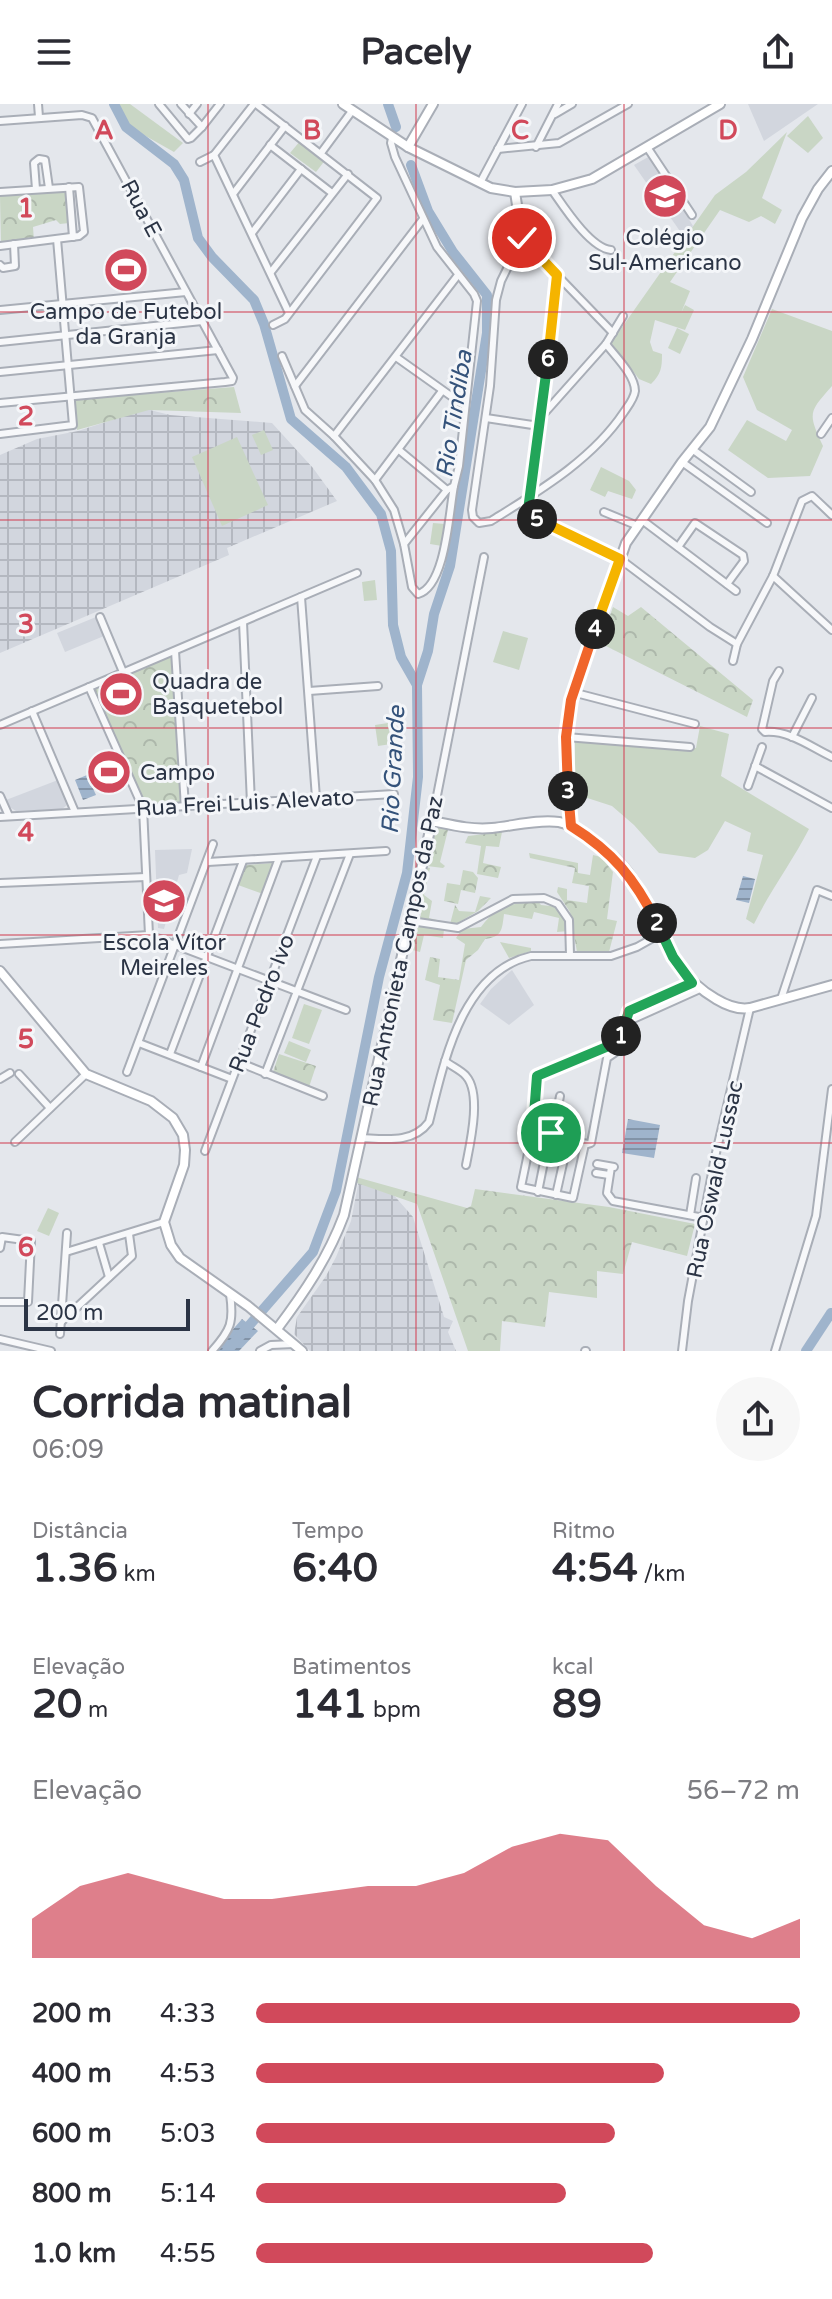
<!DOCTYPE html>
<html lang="pt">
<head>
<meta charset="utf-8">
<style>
	body { margin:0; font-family:"Varela Round",sans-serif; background:#f7f7f7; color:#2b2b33; height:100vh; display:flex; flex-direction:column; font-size:30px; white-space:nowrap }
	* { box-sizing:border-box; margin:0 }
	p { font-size:26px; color:#7c7c81 }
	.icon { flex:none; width:44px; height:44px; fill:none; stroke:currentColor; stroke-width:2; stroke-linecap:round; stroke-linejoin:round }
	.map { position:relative; height:1247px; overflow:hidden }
	.drawer { display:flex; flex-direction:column; background:#fff; flex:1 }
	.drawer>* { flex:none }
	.scale { position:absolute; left:24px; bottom:20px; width:166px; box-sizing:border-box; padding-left:8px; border:4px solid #2b3445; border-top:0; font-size:22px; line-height:28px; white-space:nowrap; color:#2b3445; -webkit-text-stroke:6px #f4f6f9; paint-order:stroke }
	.pin { position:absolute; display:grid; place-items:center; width:68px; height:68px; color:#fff; margin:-34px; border:4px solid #fff; border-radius:50%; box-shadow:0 2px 8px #0007 }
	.km { position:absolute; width:40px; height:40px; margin:-20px; border-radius:50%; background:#222; color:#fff; font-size:22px; line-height:40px; text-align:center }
	.round { display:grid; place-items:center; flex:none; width:84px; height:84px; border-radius:42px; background:#f7f7f7 }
	.summary { display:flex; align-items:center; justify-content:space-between; height:136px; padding:0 32px }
	h1 { font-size:44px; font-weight:700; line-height:60px }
	.figures { display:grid; grid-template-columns:repeat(3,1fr); gap:12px; height:136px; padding:8px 32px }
	.figures div { display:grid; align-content:center }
	.figures b { font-size:40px; font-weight:700 }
	.figures small { font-size:22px; font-weight:400 }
	.figures p { font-size:22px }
	.chart { height:224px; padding:16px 32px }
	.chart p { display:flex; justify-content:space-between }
	.chart svg { width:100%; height:144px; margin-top:8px; fill:#d1495b; opacity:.7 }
	ul { padding:0 32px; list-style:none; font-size:26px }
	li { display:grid; grid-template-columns:128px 96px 1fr; align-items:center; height:60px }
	li i { height:20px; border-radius:10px; background:#d1495b }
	header { display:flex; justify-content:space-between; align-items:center; height:104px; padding:0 32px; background:#fff; font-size:36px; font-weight:700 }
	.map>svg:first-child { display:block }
	.built { fill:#d2d6de }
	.industrial { fill:url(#industrial-grid) }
	.green { fill:#c9d6c5 }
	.forest { fill:url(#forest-crowns) }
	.water { fill:url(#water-rules) }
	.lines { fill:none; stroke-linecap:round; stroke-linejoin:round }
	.river { stroke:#9fb4cc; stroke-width:10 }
	.street-casing { stroke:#a9aeb7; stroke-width:10 }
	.secondary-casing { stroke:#a9aeb7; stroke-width:12 }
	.street { stroke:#f7f8fa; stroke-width:6 }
	.secondary { stroke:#fff; stroke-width:8 }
	.split-1-casing { stroke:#fff; stroke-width:16 }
	.split-2-casing { stroke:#fff; stroke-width:16 }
	.split-3-casing { stroke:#fff; stroke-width:16 }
	.split-4-casing { stroke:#fff; stroke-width:16 }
	.split-5-casing { stroke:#fff; stroke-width:16 }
	.split-6-casing { stroke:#fff; stroke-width:16 }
	.split-7-casing { stroke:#fff; stroke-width:16 }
	.split-1 { stroke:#22a559; stroke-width:10 }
	.split-2 { stroke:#22a559; stroke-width:10 }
	.split-3 { stroke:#f0652b; stroke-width:10 }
	.split-4 { stroke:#f0652b; stroke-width:10 }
	.split-5 { stroke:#f5b400; stroke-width:10 }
	.split-6 { stroke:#22a559; stroke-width:10 }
	.split-7 { stroke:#f5b400; stroke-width:10 }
	.grid { fill:none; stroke:#d1495b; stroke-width:2; stroke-opacity:0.55 }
	.labels { text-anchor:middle; stroke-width:6; stroke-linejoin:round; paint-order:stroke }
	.street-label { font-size:22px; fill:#2b3445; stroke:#f4f6f9 }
	.poi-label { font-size:22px; fill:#2b3445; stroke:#f4f6f9 }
	.water-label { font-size:24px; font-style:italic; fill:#34527a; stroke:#f4f6f9 }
	.grid-label { font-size:26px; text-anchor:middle; font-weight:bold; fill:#d1495b; stroke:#f4f6f9; stroke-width:6; stroke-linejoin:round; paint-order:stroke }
</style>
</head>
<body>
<header><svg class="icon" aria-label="menu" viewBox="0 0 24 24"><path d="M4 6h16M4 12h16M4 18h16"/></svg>Pacely<svg class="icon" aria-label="share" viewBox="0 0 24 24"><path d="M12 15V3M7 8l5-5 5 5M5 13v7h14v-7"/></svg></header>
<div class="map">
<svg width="832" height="1247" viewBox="0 0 832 1247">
	<defs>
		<pattern id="industrial-grid" width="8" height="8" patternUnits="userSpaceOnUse" patternTransform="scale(2)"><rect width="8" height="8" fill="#d2d6de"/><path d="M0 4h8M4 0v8" fill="none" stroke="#b4b8c0"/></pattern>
		<pattern id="forest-crowns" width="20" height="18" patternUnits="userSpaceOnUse" patternTransform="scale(2)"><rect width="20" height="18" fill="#c9d6c5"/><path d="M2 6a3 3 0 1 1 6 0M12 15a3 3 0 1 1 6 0" fill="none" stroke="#adb8ab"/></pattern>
		<pattern id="water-rules" width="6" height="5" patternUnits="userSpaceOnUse" patternTransform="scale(2)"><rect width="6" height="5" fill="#9fb4cc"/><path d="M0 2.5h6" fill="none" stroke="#8293a7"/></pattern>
	</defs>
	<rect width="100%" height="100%" fill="#e4e7ec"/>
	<!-- built -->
	<g class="built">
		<path d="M748,0H818L764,37Z"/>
		<path d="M650,52L693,122L684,133L634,61Z"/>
		<path d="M96,513L104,532L65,548L57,529Z"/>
		<path d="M58,676L67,701L62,705L16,707L8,702L6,696Z"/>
		<path d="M192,745L187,769L179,771L164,825L158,824L155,746Z"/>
		<path d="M512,866L534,901L509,921L480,900L491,885Z"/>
	</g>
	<!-- industrial -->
	<g class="industrial">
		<path d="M146,305L170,311L272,319L313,364L337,397L227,444L229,451L0,549V351L37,335L78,327Z"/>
		<path d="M359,1076L391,1088L413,1113L444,1213L453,1217L448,1228L456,1247H310L294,1230L297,1213L326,1172L336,1153L351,1117Z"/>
	</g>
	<!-- green -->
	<g class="green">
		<path d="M117,0H130L183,39L174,48L128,22Z"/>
		<path d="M808,12L823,34L808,49L787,32Z"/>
		<path d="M787,28L762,94L782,106L775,120L761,112L749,118L720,106L670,178L690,187L681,209L685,201L694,206L685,226L655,216L650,238L653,247L662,250C662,264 661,270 651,280L639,275L611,239L715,91L746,68Z"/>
		<path d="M301,36L326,55L316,68L290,49Z"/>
		<path d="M142,152L147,169L111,181L105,164Z"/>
		<path d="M772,205L832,227V282C808,309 808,309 823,342L810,372L768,374L728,346L747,316L786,337L792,326L757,306L743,273Z"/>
		<path d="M677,224L689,230L680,250L668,244Z"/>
		<path d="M264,326L273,346L261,351L252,331Z"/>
		<path d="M237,333L268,401L222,422L192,353Z"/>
		<path d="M601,363L629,377L636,386L632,395L608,387L605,393L590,386Z"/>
		<path d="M433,419L445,420L442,442L430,440Z"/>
		<path d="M375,476L377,496L364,497L362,478Z"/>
		<path d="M503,527L528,534L519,566L493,558Z"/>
		<path d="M388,619L391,640L378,642L375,621Z"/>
		<path d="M700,622L729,630L721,672L809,725C792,758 770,787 754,820L746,815L763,751L747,747L751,729L725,717L708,746L695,754L659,749L634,721L612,702L575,690V635L696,644Z"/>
		<path d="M113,646L128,681L104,690L90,655Z"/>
		<path d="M500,838L531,844V847L509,854Z"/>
		<path d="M304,900L322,906L309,940L292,934Z"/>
		<path d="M289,937L311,946L306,958L284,949Z"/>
		<path d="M48,1104L59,1109L49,1132L37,1127Z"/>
	</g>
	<!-- forest -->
	<g class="forest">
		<path d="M66,85L69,119L60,120L56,116L33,123L34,137L1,141L0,92Z"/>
		<path d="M234,283L241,309L149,306L77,326L75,295Z"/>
		<path d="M613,503L628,512L641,503L753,596L747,613L600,539Z"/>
		<path d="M173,548L181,698L140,702L89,584Z"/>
		<path d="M435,722L448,726L440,758L445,762L443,764L427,762L436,742L431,739Z"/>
		<path d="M502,728L499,743L486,742L483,759L501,763L498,774L477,770L481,742L465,739L468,732Z"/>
		<path d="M529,749L578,759V769L590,771L593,751L601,753L613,768L607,815L617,817L609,848H577L570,808L557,788L558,783L567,785V796L587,799L589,782L572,779L575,764L530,754Z"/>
		<path d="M272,759L274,762L263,790L238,781L246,761Z"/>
		<path d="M426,763L430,764L424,791L432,797L429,814L445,818L443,834L424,831L420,848L409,845L413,825L421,811L419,798Z"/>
		<path d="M463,766L473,768L478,774L475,789L461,786L458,800L444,797L447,779L460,781Z"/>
		<path d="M480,792L491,794L478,807L449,824L455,801L459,807L475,808Z"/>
		<path d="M537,796L541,801L560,803L569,827L557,828L559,814L534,808L532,815L504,810C502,826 502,833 485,835L478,846L466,856L452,919L433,916L440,881L425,876L430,853L440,855L438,873L459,876L465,840L456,834L462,825L481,823C498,800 510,801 537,796Z"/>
		<path d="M279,950L316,962L309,983L272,971Z"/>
		<path d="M356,1073L467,1104L471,1102L475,1085L609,1103L695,1120L687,1152L632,1138L623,1170L597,1167V1194L549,1188L545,1223L502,1217L500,1247H468L417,1100L354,1078Z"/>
	</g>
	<!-- water -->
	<g class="water">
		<path d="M87,671L96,691L83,696L75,676Z"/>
		<path d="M743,772L755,775L749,799L736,796Z"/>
		<path d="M628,1015L660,1021L654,1054L622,1049Z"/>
		<path d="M242,1215L258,1227L239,1247H214Z"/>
	</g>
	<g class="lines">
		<!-- river -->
		<g class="river">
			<path d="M114,0L126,23L174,60L184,76L198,134L212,153L254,196L264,220L291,315L346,363L381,410L391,447L393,521L401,553L417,581L418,673L407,769L379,873L336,1087L313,1148L227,1247"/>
			<path d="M388,0L396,23"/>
			<path d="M411,61L428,107L453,148L487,191V229L450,462L434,510L428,547L417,581"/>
			<path d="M806,1247L831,1209"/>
		</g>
		<!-- street casing -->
		<g class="street-casing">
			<g id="street">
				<path d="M38,0L39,13"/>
				<path d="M159,0L188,35L191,34L202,23"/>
				<path d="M181,0L202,23L220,0"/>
				<path d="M256,0L377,94L285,215L273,221"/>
				<path d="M189,10L197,0"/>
				<path d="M555,10L572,0"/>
				<path d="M0,17L82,11L92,14L233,274L232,277L225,278L0,299"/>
				<path d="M392,34L391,39L395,53L437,143L474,190L477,197L459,362L454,382L447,386"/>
				<path d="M270,41L332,89"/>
				<path d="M536,43L558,0"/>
				<path d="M647,43L692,111"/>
				<path d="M498,45L559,39L628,0"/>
				<path d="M321,49L352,7"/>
				<path d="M214,51L289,209"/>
				<path d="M200,58L214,51L254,0"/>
				<path d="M480,79L522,0"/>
				<path d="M69,83L73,133"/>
				<path d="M36,85L34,59L39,55L45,56L49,84"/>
				<path d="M552,86C564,103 590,144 611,146"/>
				<path d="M0,88L79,83L84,128L79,132L0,142"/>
				<path d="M233,90L285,22"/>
				<path d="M252,129L301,65"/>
				<path d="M522,134L501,177L496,196L490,282L472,406L473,413L479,419L491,417C539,387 592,356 624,308C628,302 634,295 635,287C635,271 615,252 606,240"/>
				<path d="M0,161L3,164L15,162L14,140"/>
				<path d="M271,168L348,70"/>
				<path d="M557,171L613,229"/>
				<path d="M0,206L186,188"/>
				<path d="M0,238L202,217"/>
				<path d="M282,252L305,306L334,332L375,376L394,406L404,440L412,483L418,490C446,482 449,408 454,382"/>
				<path d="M396,253L465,302"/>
				<path d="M0,268L218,246"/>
				<path d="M295,282L423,115"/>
				<path d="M541,313L606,240L623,212"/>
				<path d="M486,314L539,322"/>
				<path d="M0,330L73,321L57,135"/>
				<path d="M821,330L832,314"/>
				<path d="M334,332L458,171"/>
				<path d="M692,345L751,388"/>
				<path d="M399,346L447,386L404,440"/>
				<path d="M682,358L767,419"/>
				<path d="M375,376L442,287"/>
				<path d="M604,408L638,422"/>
				<path d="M642,416L736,487"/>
				<path d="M678,443L695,419L743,451L744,457L727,480"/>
				<path d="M620,455L710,523L737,540"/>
				<path d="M773,472L832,526"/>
				<path d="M301,493L316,694"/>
				<path d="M100,513L123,568"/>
				<path d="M243,518L251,699"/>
				<path d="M175,547L185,703"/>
				<path d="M733,557L737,540L773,472L802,397L812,392L832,411"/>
				<path d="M779,567L773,577L762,625L765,628C789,626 811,643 832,653"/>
				<path d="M89,583L143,704L149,831"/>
				<path d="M309,587L378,582"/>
				<path d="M572,588L695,620"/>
				<path d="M32,607L75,708"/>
				<path d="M0,621L357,469"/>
				<path d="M566,633L690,643"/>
				<path d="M792,633L812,594"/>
				<path d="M755,662L832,704"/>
				<path d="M748,682L762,643"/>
				<path d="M0,692L9,712"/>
				<path d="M0,713L394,690"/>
				<path d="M432,717L484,453"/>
				<path d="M208,758L386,747"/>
				<path d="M0,779L146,773"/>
				<path d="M411,817L458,824L513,795L544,794L558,800L569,816L570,851"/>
				<path d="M0,840L149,831L346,906"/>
				<path d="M781,895L817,786L832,792"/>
				<path d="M139,939L232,975"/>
				<path d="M170,950L243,757"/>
				<path d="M445,957C451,962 461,966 466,972C482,990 470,1040 466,1061"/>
				<path d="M238,958L323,992"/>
				<path d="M201,963L279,754"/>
				<path d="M127,968L213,740"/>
				<path d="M19,970L50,1004"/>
				<path d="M265,970L350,750"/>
				<path d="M0,975L10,969"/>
				<path d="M560,992L553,1029L536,1027L532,1021L537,972L618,938L629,907L692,879"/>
				<path d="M361,1034C385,1035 413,1040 429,1018C444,959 461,868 531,852H611L637,843L662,829"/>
				<path d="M15,1038L86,970"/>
				<path d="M585,1040L573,1094L521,1083L532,1030L588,1040L591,1039L607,954L626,941L631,916L700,885"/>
				<path d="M205,1047L317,752"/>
				<path d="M597,1060L614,1063"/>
				<path d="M611,1063L607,1089L613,1097L704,1114"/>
				<path d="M596,1069L609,1071"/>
				<path d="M538,1088L549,1033"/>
				<path d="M556,1091L568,1037"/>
				<path d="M690,1111L696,1074"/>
				<path d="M99,1139L109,1173"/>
				<path d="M0,1144L2,1133L31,1137L28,1198H0"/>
				<path d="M66,1148L164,1118"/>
				<path d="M61,1218L132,1152L129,1130"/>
				<path d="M60,1230L67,1129"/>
				<path d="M0,1235L51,1247"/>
				<path d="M212,1247C231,1226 234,1218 230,1190"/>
				<path d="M260,1247L271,1241L294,1240"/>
				<path d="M585,1247H586"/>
				<path d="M682,1247L688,1197L715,1053L750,904"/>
				<path d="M775,1247L816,1112L832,985"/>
			</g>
		</g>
		<!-- secondary casing -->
		<g class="secondary-casing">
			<g id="secondary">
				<path d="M343,0L408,43L491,84L515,88L552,86L592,75L720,0"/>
				<path d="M408,43L433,0"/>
				<path d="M515,88L522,134L557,171L528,406L536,415L620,455"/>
				<path d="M571,722L566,641L571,596L626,439L682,358L710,323L752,235L802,114L818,85L832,67"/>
				<path d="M0,867L86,970L151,997L173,1014L183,1031L185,1046L184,1061L164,1118L171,1141L180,1154L248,1202L302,1247"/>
				<path d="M277,1225C304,1189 328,1154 344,1111L432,717C452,721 471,726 492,724C513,722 538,715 559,718C579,722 600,740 615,754C661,798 658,862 716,895C726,901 738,906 750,904L832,881"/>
			</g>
		</g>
		<!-- street -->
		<use href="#street" class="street"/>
		<!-- secondary -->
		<use href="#secondary" class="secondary"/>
	</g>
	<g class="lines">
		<!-- split-1 casing -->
		<g class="split-1-casing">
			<path id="split-1" d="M551,1029L536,1027L533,1024L537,972L616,939L621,932"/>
		</g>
		<!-- split-2 casing -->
		<g class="split-2-casing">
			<path id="split-2" d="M621,932L629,907L692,879L673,853L657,819"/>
		</g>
		<!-- split-3 casing -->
		<g class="split-3-casing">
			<path id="split-3" d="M568,687L571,722C613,748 635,775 657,819"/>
		</g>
		<!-- split-4 casing -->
		<g class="split-4-casing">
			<path id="split-4" d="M568,687L566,633L571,596L595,525"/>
		</g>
		<!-- split-5 casing -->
		<g class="split-5-casing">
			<path id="split-5" d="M537,415L620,455L595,525"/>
		</g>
		<!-- split-6 casing -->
		<g class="split-6-casing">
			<path id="split-6" d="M537,415L528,406L548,255"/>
		</g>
		<!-- split-7 casing -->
		<g class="split-7-casing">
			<path id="split-7" d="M522,134L557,171L548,255"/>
		</g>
		<!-- split-1 -->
		<use href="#split-1" class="split-1"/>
		<!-- split-2 -->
		<use href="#split-2" class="split-2"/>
		<!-- split-3 -->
		<use href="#split-3" class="split-3"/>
		<!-- split-4 -->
		<use href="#split-4" class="split-4"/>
		<!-- split-5 -->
		<use href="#split-5" class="split-5"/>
		<!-- split-6 -->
		<use href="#split-6" class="split-6"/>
		<!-- split-7 -->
		<use href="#split-7" class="split-7"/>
	</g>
	<!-- grid -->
	<path class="grid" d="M208,0V1247M416,0V1247M624,0V1247M0,208H832M0,416H832M0,624H832M0,831H832M0,1039H832"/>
	<!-- icons -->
	<defs>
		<g id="school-disc" transform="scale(2.3)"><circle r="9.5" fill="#d1495b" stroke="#f4f6f9"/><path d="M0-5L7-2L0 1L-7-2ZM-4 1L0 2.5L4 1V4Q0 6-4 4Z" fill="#fff"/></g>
		<g id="stadium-disc" transform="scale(2.3)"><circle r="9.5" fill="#d1495b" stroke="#f4f6f9"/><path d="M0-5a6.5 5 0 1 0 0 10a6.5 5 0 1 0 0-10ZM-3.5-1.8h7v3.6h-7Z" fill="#fff"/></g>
	</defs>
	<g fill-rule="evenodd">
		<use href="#school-disc" x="665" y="92"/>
		<use href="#stadium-disc" x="126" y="166"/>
		<use href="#stadium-disc" x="121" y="590"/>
		<use href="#stadium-disc" x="109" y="668"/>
		<use href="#school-disc" x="164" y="797"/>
	</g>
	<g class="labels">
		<!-- street labels -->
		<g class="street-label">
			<text transform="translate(142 104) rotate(62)" y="8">Rua E</text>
			<text transform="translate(245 698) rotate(-3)" y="8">Rua Frei Luis Alevato</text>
			<text transform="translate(402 847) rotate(-78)" y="8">Rua Antonieta Campos da Paz</text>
			<text transform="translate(261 899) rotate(-69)" y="8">Rua Pedro Ivo</text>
			<text transform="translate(714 1075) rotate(-78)" y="8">Rua Oswald Lussac</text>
		</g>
		<!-- poi labels -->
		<g class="poi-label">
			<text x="665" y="141">Colégio<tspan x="665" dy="25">Sul-Americano</tspan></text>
			<text x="126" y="215">Campo de Futebol<tspan x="126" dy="25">da Granja</tspan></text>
			<text x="152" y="585" text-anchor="start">Quadra de<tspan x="152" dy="25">Basquetebol</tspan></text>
			<text x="140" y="676" text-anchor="start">Campo</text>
			<text x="164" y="846">Escola Vítor<tspan x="164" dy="25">Meireles</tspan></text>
		</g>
		<!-- water labels -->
		<g class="water-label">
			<text transform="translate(454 310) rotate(-81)" y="8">Rio Tindiba</text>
			<text transform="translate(393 666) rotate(-87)" y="8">Rio Grande</text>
		</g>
	</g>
	<g class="grid-label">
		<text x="104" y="35">A</text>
		<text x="312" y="35">B</text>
		<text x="520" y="35">C</text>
		<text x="728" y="35">D</text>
		<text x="26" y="113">1</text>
		<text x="26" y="321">2</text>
		<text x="26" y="529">3</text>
		<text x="26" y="737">4</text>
		<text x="26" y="944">5</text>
		<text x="26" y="1152">6</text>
	</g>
</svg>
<div class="scale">200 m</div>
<div class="pin" style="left:551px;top:1029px;background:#1e9e55"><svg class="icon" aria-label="arrive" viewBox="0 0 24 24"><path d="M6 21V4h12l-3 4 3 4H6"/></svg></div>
<div class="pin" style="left:522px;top:134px;background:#d93025"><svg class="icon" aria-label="check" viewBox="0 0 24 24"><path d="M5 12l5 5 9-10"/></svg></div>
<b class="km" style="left:621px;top:932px">1</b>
<b class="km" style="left:657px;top:819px">2</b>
<b class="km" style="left:568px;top:687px">3</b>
<b class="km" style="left:595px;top:525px">4</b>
<b class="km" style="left:537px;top:415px">5</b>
<b class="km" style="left:548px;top:255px">6</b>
</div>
<section class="drawer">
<div class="summary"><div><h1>Corrida matinal</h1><p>06:09</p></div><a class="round"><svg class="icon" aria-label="share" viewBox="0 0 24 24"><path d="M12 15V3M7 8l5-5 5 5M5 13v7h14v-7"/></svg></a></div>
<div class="figures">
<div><p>Distância</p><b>1.36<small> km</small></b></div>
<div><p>Tempo</p><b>6:40</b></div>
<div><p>Ritmo</p><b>4:54<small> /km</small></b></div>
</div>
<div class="figures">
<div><p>Elevação</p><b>20<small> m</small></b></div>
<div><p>Batimentos</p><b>141<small> bpm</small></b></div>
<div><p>kcal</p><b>89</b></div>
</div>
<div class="chart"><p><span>Elevação</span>56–72 m</p>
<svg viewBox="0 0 160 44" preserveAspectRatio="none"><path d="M0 44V32L10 22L20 18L30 22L40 26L50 26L60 24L70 22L80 22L90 18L100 10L110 6L120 8L130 22L140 34L150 38L160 32V44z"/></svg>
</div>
<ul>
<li><b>200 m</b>4:33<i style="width:100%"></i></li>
<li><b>400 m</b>4:53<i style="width:75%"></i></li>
<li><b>600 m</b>5:03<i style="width:66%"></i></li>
<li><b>800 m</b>5:14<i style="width:57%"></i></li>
<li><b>1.0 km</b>4:55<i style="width:73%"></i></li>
</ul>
</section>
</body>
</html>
